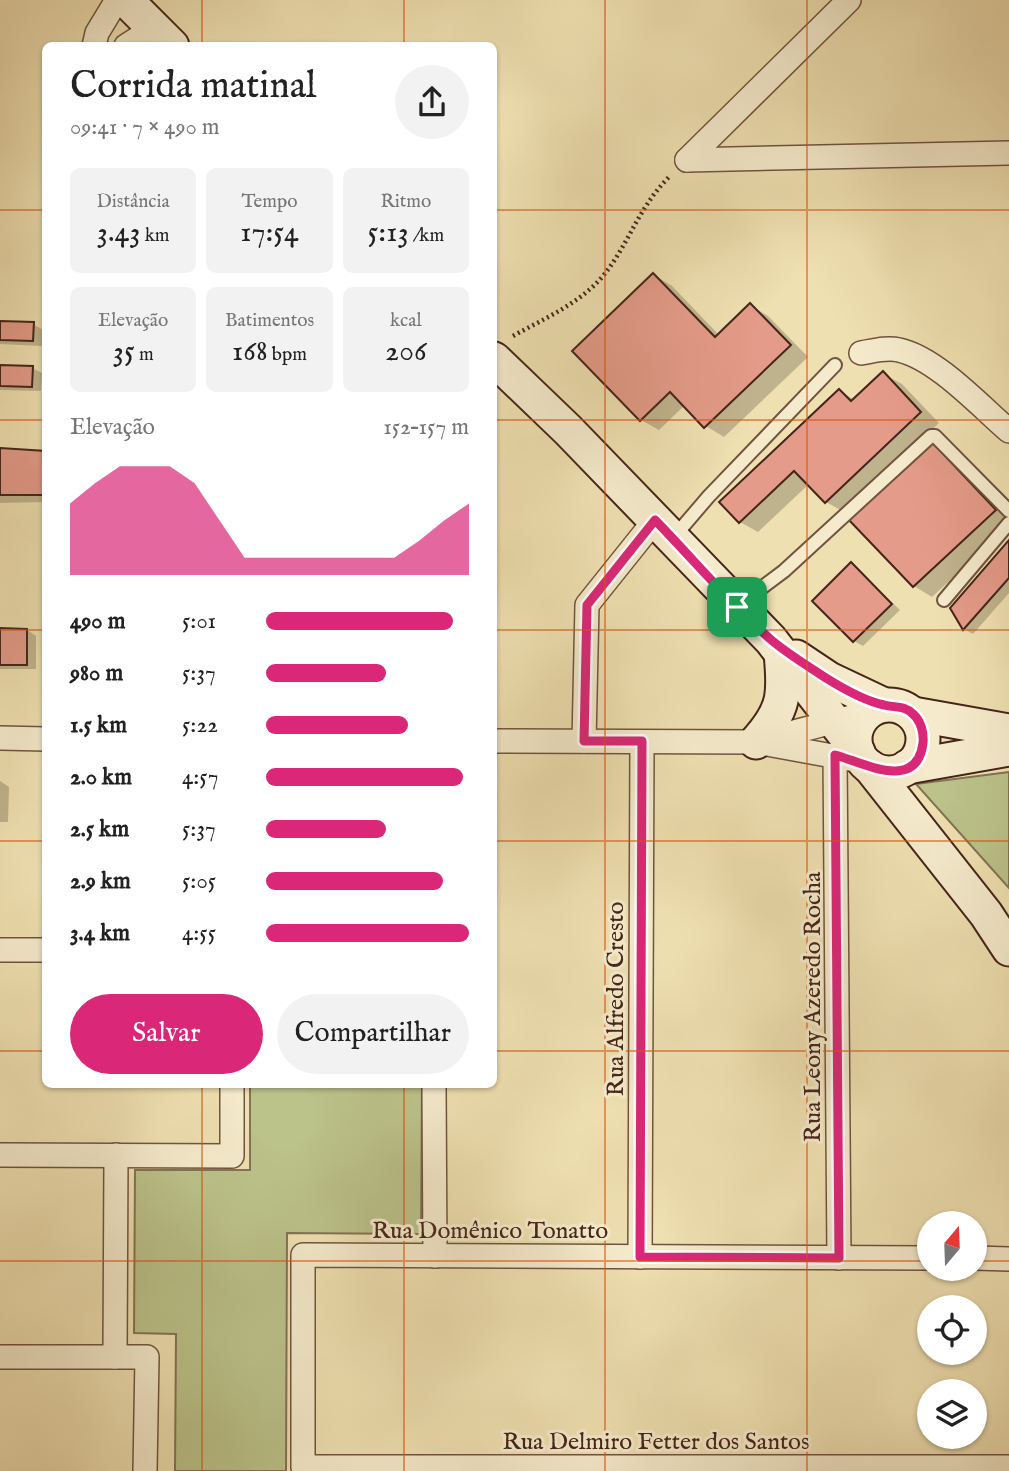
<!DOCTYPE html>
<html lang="pt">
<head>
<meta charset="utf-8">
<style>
	body { margin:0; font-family:"IM FELL English",serif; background:#f2f2f2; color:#222; height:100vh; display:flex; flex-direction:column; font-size:26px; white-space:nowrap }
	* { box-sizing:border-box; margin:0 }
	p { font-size:23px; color:#767676 }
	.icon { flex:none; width:38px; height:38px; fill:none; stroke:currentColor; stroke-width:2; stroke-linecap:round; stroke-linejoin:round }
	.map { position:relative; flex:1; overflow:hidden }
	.side { position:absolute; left:42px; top:42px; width:455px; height:1046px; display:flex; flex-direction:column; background:#fff; border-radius:10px; box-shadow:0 2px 5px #0004 }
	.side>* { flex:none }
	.needle { width:46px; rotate:19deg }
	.tools { position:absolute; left:917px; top:1211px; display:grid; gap:14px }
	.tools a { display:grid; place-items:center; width:70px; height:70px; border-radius:50%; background:#fff; box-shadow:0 2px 5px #0004; font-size:35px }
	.pin { position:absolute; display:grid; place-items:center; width:60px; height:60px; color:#fff; margin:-30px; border-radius:14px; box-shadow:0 4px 10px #0006 }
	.round { display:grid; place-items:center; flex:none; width:74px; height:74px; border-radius:37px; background:#f2f2f2 }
	.summary { display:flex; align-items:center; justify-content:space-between; height:119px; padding:0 28px }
	h1 { font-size:38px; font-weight:600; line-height:52px }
	.metrics { display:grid; grid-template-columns:repeat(3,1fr); gap:10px; height:119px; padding:7px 28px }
	.metrics div { display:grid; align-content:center; border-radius:10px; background:#f2f2f2; text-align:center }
	.metrics b { font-size:30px; font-weight:600 }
	.metrics small { font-size:19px; font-weight:400 }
	.metrics p { font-size:19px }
	.chart { height:196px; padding:14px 28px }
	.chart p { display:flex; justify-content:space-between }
	.chart svg { width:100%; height:126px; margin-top:7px; fill:#db2777; opacity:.7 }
	.cta { display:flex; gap:14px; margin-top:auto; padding:14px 28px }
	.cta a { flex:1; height:80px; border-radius:42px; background:#db2777; color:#fff; font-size:28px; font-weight:600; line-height:80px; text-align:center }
	.cta a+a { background:#f2f2f2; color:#222 }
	ul { padding:0 28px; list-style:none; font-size:23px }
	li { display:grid; grid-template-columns:112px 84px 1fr; align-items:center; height:52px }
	li i { height:18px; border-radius:9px; background:#db2777 }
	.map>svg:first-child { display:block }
	.green { fill:#bbc28a; stroke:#807452; stroke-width:2 }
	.shadow { fill:#0003 }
	.building { fill:#e49b89; stroke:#452519; stroke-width:2 }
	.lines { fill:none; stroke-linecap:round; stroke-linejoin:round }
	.lane-casing { stroke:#70543f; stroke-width:16 }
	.street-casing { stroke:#70543f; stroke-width:26 }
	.secondary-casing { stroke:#452519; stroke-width:37 }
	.path { stroke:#452519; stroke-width:4.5; stroke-dasharray:2 3.5; stroke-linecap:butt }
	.lane { stroke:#f5ebcc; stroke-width:12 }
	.street { stroke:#f5ebcc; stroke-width:23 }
	.secondary { stroke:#f5ebcc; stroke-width:33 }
	.route-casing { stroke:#fff; stroke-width:14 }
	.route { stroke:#db2777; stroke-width:9 }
	.grid { fill:none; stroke:#d8540d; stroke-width:2; stroke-opacity:0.55 }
	.labels { text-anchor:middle; stroke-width:6; stroke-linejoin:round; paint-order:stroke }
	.street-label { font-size:24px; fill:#452519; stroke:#f5ebcc }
</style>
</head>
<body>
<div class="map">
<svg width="1009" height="1471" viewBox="0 0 1009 1471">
	<rect width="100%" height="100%" fill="#efe0b1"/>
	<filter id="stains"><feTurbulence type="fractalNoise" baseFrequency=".00286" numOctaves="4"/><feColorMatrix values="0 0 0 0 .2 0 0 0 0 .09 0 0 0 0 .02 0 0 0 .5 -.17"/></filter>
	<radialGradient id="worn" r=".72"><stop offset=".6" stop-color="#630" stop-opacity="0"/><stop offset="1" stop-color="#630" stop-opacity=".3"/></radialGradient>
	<!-- green -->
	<g class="green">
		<path d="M1009,772V888L916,784Z"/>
		<path d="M250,1085H422L421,1234L287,1233L286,1471H175L176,1334L134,1333L135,1170H250Z"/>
	</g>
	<!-- shadow -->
	<g class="shadow">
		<path d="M654,275L672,286L719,335L750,305L768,316L808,357L724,437L706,426L685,405L659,430L641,420Z"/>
		<path d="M0,323L33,324L43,330L42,346L0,344Z"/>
		<path d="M0,367L32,368L42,373L41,391L0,390Z"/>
		<path d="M883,374L902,384L939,423L844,512L826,502L809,484L758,532L740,522L839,391L855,400Z"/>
		<path d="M931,443L950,454L1009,517V525L932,597L914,586Z"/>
		<path d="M0,450L46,453V502L0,503Z"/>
		<path d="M1009,542V593L973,634L964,629Z"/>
		<path d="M851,564L900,610L863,646L854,641Z"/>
		<path d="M0,630H27L36,636V669H0Z"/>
		<path d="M0,781L9,787L8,822H0Z"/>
	</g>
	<!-- building -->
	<g class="building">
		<path d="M653,273L715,337L750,303L791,345L704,428L670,392L640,421L572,351Z"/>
		<path d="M0,321L34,322L33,341L0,340Z"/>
		<path d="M0,365L33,366L32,387L0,386Z"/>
		<path d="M883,371L921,412L825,503L794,471L739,523L719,502L839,389L851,401Z"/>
		<path d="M931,441L996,510L913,587L848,519Z"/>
		<path d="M0,448L46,451V495H0Z"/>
		<path d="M1009,540V578L963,630L950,608Z"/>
		<path d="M851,562L892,604L853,642L812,601Z"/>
		<path d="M0,628L27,629V665H0Z"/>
	</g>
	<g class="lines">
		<!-- lane casing -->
		<g class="lane-casing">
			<g id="lane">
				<path d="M673,538L709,496L835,365"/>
				<path d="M944,600L1009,523"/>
				<path d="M740,604L784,571L931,436H935L1009,511"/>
			</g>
		</g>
		<!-- street casing -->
		<g class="street-casing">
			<g id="street">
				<path d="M94,46L97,33L117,0"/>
				<path d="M126,46L154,28"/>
				<path d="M687,160L1009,153"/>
				<path d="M687,160L849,0"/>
				<path d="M861,353C873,351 887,347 899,350C936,358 980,406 1009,431"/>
				<path d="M0,738L46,739"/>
				<path d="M763,740L867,713"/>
				<path d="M494,741L756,742L849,759"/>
				<path d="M584,741L587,605L655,520"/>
				<path d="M835,755L839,1258"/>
				<path d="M0,950H46"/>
				<path d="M434,1085L435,1256"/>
				<path d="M0,1155L232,1156V1085"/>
				<path d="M640,1257L642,742"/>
				<path d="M929,1258L303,1255V1467H1009"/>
				<path d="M975,1258L1009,1259"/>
				<path d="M0,1357H147L145,1471"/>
				<path d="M115,1357L116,1155"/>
			</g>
		</g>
		<!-- secondary casing -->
		<g class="secondary-casing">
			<g id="secondary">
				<path d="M126,0L172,46"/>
				<path d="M494,359L568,430L771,640L858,752"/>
				<path d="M796,657L829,679L884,705"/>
				<circle cx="889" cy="739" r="34"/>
				<path d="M913,714L1009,731"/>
				<path d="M756,742C785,710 785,694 781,653"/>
				<path d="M870,767L986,914L1009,949"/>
				<path d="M907,767L1009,749"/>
			</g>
		</g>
		<!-- path -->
		<path class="path" d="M513,336C545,318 579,304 603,276C629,244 638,208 669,177"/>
		<!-- lane -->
		<use href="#lane" class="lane"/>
		<!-- street -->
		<use href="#street" class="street"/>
		<!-- secondary -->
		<use href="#secondary" class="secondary"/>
	</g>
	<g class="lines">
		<!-- route casing -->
		<g class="route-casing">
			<path id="route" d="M655,520C693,559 729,602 769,638C786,653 808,666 826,678C842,688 865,701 884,705C895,708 904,705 913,714C921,721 924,733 923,743C917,793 862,762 835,755L839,1258L640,1257L642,741H584L587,605Z"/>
		</g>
		<!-- route -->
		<use href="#route" class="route"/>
	</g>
	<!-- grid -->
	<path class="grid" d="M202,0V46M404,0V46M605,0V1471M807,0V1471M0,210H46M494,210H1009M0,420H46M494,420H1009M0,630H46M494,630H1009M0,841H46M494,841H1009M0,1051H46M494,1051H1009M202,1085V1471M404,1085V1471M0,1261H929M975,1261H1009"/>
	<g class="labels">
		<!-- street labels -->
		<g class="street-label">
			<text transform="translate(615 999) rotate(-90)" y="8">Rua Alfredo Cresto</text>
			<text transform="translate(812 1007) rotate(-90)" y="8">Rua Leony Azeredo Rocha</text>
			<text x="490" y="1238">Rua Domênico Tonatto</text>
			<text x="656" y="1449">Rua Delmiro Fetter dos Santos</text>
		</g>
	</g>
	<rect width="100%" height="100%" filter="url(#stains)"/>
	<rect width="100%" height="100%" fill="url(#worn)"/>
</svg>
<div class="tools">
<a><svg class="needle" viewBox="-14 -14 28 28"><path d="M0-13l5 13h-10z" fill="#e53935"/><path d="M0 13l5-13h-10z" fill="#767676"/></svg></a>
<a><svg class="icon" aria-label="locate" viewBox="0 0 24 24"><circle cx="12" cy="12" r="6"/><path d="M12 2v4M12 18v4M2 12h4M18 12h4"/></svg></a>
<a><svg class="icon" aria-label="layers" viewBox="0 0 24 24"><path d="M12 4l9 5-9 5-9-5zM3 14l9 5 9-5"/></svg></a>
</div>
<div class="pin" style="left:737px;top:607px;background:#1e9e55"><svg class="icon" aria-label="arrive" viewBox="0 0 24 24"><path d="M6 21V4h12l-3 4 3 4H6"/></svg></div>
<section class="side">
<div class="summary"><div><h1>Corrida matinal</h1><p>09:41 · 7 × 490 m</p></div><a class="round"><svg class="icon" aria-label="share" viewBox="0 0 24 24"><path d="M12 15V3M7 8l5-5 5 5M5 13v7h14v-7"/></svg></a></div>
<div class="metrics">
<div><p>Distância</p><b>3.43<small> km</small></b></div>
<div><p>Tempo</p><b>17:54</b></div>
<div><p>Ritmo</p><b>5:13<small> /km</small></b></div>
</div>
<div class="metrics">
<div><p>Elevação</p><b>35<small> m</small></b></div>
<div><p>Batimentos</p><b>168<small> bpm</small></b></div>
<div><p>kcal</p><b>206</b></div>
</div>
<div class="chart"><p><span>Elevação</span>152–157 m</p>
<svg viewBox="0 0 160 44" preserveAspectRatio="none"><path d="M0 44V19L10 12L20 6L30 6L40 6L50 12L60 25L70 38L80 38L90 38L100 38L110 38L120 38L130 38L140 32L150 25L160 19V44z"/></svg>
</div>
<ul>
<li><b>490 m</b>5:01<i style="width:92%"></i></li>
<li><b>980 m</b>5:37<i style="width:59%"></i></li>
<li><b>1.5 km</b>5:22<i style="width:70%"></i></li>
<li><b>2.0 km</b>4:57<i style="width:97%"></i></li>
<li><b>2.5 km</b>5:37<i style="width:59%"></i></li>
<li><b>2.9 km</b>5:05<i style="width:87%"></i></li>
<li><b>3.4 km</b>4:55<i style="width:100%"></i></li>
</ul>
<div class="cta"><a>Salvar</a><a>Compartilhar</a></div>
</section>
</div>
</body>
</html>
